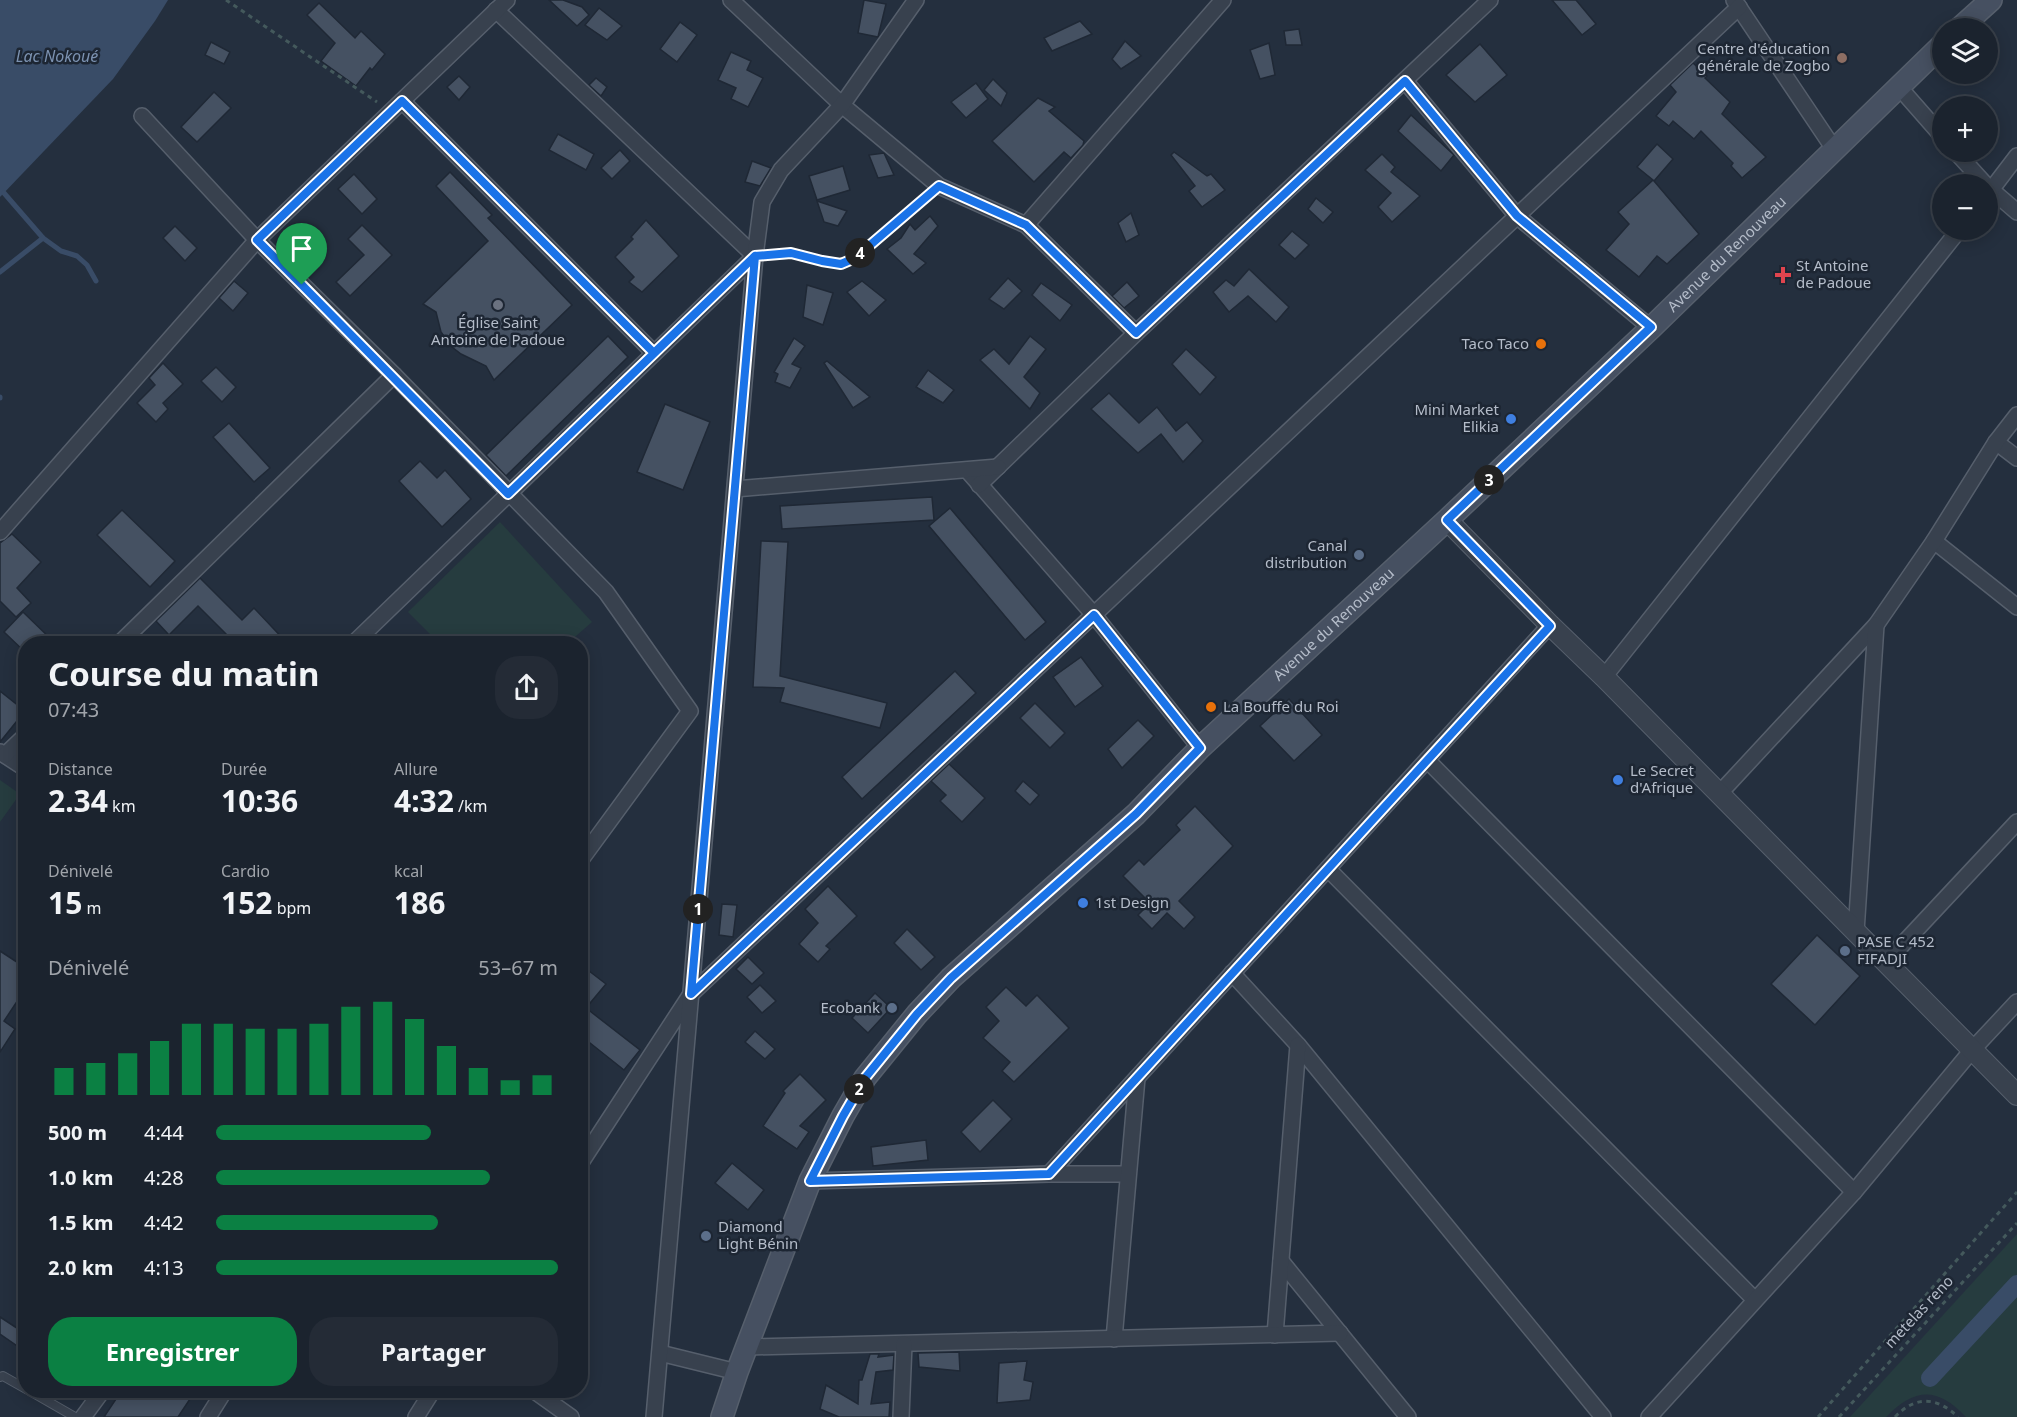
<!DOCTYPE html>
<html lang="fr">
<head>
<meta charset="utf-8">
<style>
	body { margin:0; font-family:"Noto Sans",sans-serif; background:#242b36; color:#f1f3f6; height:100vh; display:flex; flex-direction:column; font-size:22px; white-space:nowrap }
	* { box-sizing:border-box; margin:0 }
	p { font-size:20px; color:#a0a4aa }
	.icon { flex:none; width:33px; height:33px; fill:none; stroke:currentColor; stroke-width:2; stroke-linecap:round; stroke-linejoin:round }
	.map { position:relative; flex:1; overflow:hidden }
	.panel { position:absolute; left:18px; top:636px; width:570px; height:762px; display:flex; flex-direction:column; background:#1b232e; border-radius:24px; box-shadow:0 3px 15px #0003,0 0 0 2px #39404a }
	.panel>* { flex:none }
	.controls { position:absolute; left:1932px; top:18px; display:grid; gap:12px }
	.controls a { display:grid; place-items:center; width:66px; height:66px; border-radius:50%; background:#1b232e; box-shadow:0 3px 15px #0003,0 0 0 2px #39404a; font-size:30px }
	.pin { position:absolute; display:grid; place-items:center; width:51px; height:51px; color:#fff; margin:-62px -26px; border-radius:50% 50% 50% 0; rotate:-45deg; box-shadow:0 0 6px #0007 }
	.pin .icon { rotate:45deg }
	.km { position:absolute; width:30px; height:30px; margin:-15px; border-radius:50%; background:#222; color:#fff; font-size:16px; line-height:30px; text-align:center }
	.round { display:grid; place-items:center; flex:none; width:63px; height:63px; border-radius:24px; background:#242b36 }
	.overview { display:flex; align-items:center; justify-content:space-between; height:102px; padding:0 30px }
	h1 { font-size:33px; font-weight:700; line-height:45px }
	.metrics { display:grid; grid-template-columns:repeat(3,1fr); gap:9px; height:102px; padding:6px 30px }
	.metrics div { display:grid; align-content:center }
	.metrics b { font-size:30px; font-weight:700 }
	.metrics small { font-size:16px; font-weight:400 }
	.metrics p { font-size:16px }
	.chart { height:168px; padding:12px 30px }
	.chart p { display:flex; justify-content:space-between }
	.chart svg { width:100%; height:108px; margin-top:6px; stroke:#0b8043; stroke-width:6 }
	.button { display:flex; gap:12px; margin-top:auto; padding:12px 30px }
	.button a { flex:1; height:69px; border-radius:24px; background:#0b8043; color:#fff; font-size:24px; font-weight:700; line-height:69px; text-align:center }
	.button a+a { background:#242b36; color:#f1f3f6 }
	ul { padding:0 30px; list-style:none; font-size:20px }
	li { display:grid; grid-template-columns:96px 72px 1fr; align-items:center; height:45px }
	li i { height:15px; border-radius:8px; background:#0b8043 }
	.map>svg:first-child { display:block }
	.green { fill:#263c3f }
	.water { fill:#394c67 }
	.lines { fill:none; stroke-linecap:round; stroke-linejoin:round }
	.stream { stroke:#394c67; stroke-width:5 }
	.canal { stroke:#394c67; stroke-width:18 }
	.building { fill:#455162; stroke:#1f2835; stroke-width:1.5 }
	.service-casing { stroke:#565f6c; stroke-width:10 }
	.minor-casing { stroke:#565f6c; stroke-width:18 }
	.tertiary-casing { stroke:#565f6c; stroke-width:22 }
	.secondary-casing { stroke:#565f6c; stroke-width:24 }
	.path { stroke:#44595c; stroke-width:3; stroke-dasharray:4.5 4.5; stroke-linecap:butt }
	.service { stroke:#38414e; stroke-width:8 }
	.minor { stroke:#38414e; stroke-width:15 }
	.tertiary { stroke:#38414e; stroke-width:20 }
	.secondary { stroke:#465061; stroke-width:21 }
	.route-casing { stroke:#fff; stroke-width:12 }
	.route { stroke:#1a73e8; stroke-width:8 }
	.education-dot { fill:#8d6e63; stroke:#1d2633; stroke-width:2 }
	.health-dot { fill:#e0444e; stroke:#1d2633; stroke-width:2 }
	.worship-dot { fill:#6b7280; stroke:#1d2633; stroke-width:2 }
	.food-dot { fill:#e8710a; stroke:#1d2633; stroke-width:2 }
	.shop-dot { fill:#3f7fe0; stroke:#1d2633; stroke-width:2 }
	.service-dot { fill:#5c6f8a; stroke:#1d2633; stroke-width:2 }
	.labels { text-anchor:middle; stroke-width:5; stroke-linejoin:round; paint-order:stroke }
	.poi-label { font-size:15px; fill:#b4bcc9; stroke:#1d2633; text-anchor:start }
	.street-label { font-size:15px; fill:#b4bcc9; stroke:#1d2633 }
	.water-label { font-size:16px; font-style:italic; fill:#7c92b1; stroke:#1d2633 }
</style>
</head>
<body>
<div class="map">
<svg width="2017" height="1417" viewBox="0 0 2017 1417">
	<rect width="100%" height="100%" fill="#242f3e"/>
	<!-- green -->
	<g class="green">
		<path d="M500,522L592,622L568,643H439L408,612Z"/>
		<path d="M0,780L20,794L0,822Z"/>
		<path d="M2017,1234V1417H1966C1938,1387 1915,1387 1886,1417H1850Z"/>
	</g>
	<!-- water -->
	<path class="water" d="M0,0H168L155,21L113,79L0,197Z"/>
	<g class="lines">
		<!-- stream -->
		<g class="stream">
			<path d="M4,193L43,238L61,251L77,256L87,265L96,281"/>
			<path d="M0,272L43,238"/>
			<path d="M0,397V398"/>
		</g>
		<!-- canal -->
		<path class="canal" d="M1930,1378L2017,1284"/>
	</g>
	<!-- building -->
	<g class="building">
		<path d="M549,0H563L582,7L589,15L577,26Z"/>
		<path d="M864,0L886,4L878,37L858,33Z"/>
		<path d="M1552,0H1576L1596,24L1582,35Z"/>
		<path d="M319,3L355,38L361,31L385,54L372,70L370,68L356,86L321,61L335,43L307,15Z"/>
		<path d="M599,8L622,26L607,40L585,25Z"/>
		<path d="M1080,21L1092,34L1052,51L1044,38Z"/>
		<path d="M680,22L697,35L677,62L660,49Z"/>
		<path d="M1299,29L1302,45H1286L1284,31Z"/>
		<path d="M1125,41L1141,56L1121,69L1112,59Z"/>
		<path d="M211,42L230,52L224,64L205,55Z"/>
		<path d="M1269,43L1275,75L1260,79L1250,50Z"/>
		<path d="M1480,44L1507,75L1475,102L1446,75Z"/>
		<path d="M731,52L751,61L747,70L763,78L748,107L731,99L736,88L718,80Z"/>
		<path d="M1693,63L1707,76L1705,78L1730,102L1722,114L1766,157L1742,178L1731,166L1733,163L1701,131L1694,139L1673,121L1669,126L1656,116L1676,92L1670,85Z"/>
		<path d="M459,76L470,87L459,100L447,87Z"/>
		<path d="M596,78L607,87L601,96L589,85Z"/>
		<path d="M993,79L1007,93L1001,106L984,90Z"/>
		<path d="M976,83L988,99L966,118L951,102Z"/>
		<path d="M214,92L231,108L197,142L181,127Z"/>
		<path d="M1038,98L1055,107L1049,111L1084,141L1083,145L1071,158L1064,152L1034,182L992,141Z"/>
		<path d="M1411,115L1454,155L1441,171L1398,131Z"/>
		<path d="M558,134L594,154L586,170L549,150Z"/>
		<path d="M1657,144L1673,159L1654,181L1699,234L1667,264L1657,256L1639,277L1606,250L1629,224L1618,212L1653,180L1637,167Z"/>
		<path d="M620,150L630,161L612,179L601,168Z"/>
		<path d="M1174,152L1207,176L1211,174L1225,190L1202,207L1189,191L1195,186L1171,155Z"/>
		<path d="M884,153L894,175L878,178L869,155Z"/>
		<path d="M1382,154L1395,167L1391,172L1420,196L1392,222L1378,207L1391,193L1365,170Z"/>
		<path d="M752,161L771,168L760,186L745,182Z"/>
		<path d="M843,166L850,190L817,200L809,176Z"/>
		<path d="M450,172L492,215L488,218L572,305L494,380L486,366L461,354L452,347L441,332L436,312L423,304L488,241L436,186Z"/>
		<path d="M354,174L377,199L362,214L338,189Z"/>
		<path d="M1316,198L1333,212L1323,223L1308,209Z"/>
		<path d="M817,201L847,211L838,226L824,222Z"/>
		<path d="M1131,213L1139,235L1126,242L1118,223Z"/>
		<path d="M930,216L938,226L914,254L926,263L913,274L887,249L901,238L910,224L915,230Z"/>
		<path d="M646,220L679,256L642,292L629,282L634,277L615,257L633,239L631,237Z"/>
		<path d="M362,225L392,255L350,296L336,282L364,255L348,239Z"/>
		<path d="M175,226L197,248L185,261L163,238Z"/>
		<path d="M1292,231L1309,245L1295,259L1279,245Z"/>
		<path d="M1249,269L1289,307L1276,322L1248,296L1229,312L1213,292L1226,280L1234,286Z"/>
		<path d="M1008,278L1022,291L1004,309L989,299Z"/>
		<path d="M234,281L248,293L233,311L219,298Z"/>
		<path d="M862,281L886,300L869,316L847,292Z"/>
		<path d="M1127,282L1139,296L1124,308L1112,296Z"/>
		<path d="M1041,283L1072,305L1060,321L1032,295Z"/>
		<path d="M807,285L833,293L823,325L803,317Z"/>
		<path d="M608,336L628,357L506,476L486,455Z"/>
		<path d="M1030,336L1046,349L1024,377L1040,393L1030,409L980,360L994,349L1009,364Z"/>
		<path d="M794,338L805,346L792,364L801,368L790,388L775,382L778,374L774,372Z"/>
		<path d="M1186,349L1216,377L1200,395L1172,364Z"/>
		<path d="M827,361L870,397L853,408L824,363Z"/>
		<path d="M163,363L183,384L163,403L168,409L156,422L137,403L155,385L149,378Z"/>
		<path d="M216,367L236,387L222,402L201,381Z"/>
		<path d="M928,370L954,390L943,403L916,387Z"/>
		<path d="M1109,393L1139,423L1157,407L1176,431L1187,422L1203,441L1183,462L1161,434L1138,453L1091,409Z"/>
		<path d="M665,404L710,422L683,490L637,472Z"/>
		<path d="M229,423L270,468L254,482L213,437Z"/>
		<path d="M420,461L437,478L445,470L471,499L442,527L399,481Z"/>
		<path d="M932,497L934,520L782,529L780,506Z"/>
		<path d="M950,508L1046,622L1025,640L929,526Z"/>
		<path d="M122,510L175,561L150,587L97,535Z"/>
		<path d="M12,534L41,562L17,588L31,603L16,617L0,601V543Z"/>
		<path d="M761,541L788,542L780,676L887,703L880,728L780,702L784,688L753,687Z"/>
		<path d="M200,578L242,620L254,608L288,644H218L227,635L198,606L169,635L156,621Z"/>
		<path d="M23,612L56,644H26V653L4,632Z"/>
		<path d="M1081,657L1103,686L1075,707L1053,677Z"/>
		<path d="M955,671L976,693L862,799L842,777Z"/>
		<path d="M0,691L25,711L0,742Z"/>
		<path d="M1289,699L1322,735L1294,761L1260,726Z"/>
		<path d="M1035,703L1065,733L1050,748L1020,718Z"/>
		<path d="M1138,720L1154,736L1122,768L1108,749Z"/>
		<path d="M949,764L985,798L962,822L940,801L946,795L931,781Z"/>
		<path d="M1023,781L1039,795L1030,805L1015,791Z"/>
		<path d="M1195,806L1233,846L1179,901L1195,917L1184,929L1167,913L1152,929L1138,915L1150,903L1123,876L1139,860L1144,865L1180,830L1176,825Z"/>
		<path d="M828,886L857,916L826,946L830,949L818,962L799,944L818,923L805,909Z"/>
		<path d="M722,904L737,905L733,937L719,935Z"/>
		<path d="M907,929L935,957L921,970L894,943Z"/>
		<path d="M1817,935L1860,976L1815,1025L1771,984Z"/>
		<path d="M0,951L26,968V988L4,1021L15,1029L0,1052Z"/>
		<path d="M748,957L764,973L752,984L736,969Z"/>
		<path d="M580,964L606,984L586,1008L640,1050L624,1070L580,1035Z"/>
		<path d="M760,985L776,1001L762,1013L747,997Z"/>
		<path d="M1006,987L1026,1006L1037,995L1069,1028L1014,1082L1002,1071L1010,1062L983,1038L999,1021L986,1007Z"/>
		<path d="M875,993L891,1008L868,1033L852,1018Z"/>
		<path d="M755,1031L775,1049L765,1059L745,1042Z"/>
		<path d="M800,1074L826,1100L800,1126L809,1132L797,1149L763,1126L785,1093L783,1091Z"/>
		<path d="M993,1100L1012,1119L980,1152L961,1132Z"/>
		<path d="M926,1140L928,1160L873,1166L871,1147Z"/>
		<path d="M732,1163L764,1190L748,1210L715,1183Z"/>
		<path d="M0,1317L26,1334V1352L0,1334Z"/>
		<path d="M959,1352L960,1371L919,1367L918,1353Z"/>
		<path d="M870,1354H879L878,1357L894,1355L893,1370L876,1372L871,1404L890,1402L889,1417H839L820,1409L826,1385L858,1404L859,1380H862Z"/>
		<path d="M1027,1361L1024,1380L1033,1382L1030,1400L997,1403L999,1363Z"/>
		<path d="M122,1390H196L178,1417H104Z"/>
	</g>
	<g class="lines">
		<!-- service casing -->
		<g class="service-casing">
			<g id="service">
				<path d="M0,1377L3,1376L26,1389"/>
				<path d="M28,1390L75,1417"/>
			</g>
		</g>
		<!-- minor casing -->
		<g class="minor-casing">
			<g id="minor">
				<path d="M731,0L842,105L939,186L1026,225L1136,333"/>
				<path d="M1734,0L1834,149"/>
				<path d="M496,10L755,256"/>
				<path d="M1405,81L1517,216L1651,328"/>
				<path d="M1899,87L1942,136"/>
				<path d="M402,101L654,353"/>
				<path d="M142,116L257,240L394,375L606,592L690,711L580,861"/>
				<path d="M1956,152L1985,184"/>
				<path d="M1988,187L2017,212"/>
				<path d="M1988,194L2017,156"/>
				<path d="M1026,225L1223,0"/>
				<path d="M1996,442L2017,458"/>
				<path d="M967,470L1094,615L1200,748"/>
				<path d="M979,485L1136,333L1490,0"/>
				<path d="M735,489L998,467"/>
				<path d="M0,532L257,240L507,0"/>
				<path d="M1934,541L2017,607"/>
				<path d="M119,644L394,375"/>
				<path d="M353,644L755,256"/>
				<path d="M1604,677L1959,230"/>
				<path d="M0,752L26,769"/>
				<path d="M5,755L26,735"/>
				<path d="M1427,760L1854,1192"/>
				<path d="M1719,794L1876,625L1934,541L1996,442L2017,415"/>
				<path d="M1328,869L1755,1300"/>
				<path d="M1856,932L1876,625"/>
				<path d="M1886,962L2017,822"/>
				<path d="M1232,973L1298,1045L1603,1417"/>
				<path d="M580,1164L691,994L1739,7"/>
				<path d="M1049,1174L1550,625"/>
				<path d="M810,1181L1049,1174H1128"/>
				<path d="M1281,1261L1408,1417"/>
				<path d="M1275,1335L1298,1045"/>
				<path d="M1114,1339L1137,1078"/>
				<path d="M748,1347L1340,1333"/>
				<path d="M660,1353L737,1372"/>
				<path d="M533,1390L571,1417"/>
				<path d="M83,1417L103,1390"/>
				<path d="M208,1417L225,1390"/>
				<path d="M416,1417L433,1390"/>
				<path d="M654,1417L755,256L762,202L781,170L842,105L916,0"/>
				<path d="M901,1417L904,1344"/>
				<path d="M1649,1417L1854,1192L1973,1049L2017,1002"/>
			</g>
		</g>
		<!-- tertiary casing -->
		<g class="tertiary-casing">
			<path id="tertiary" d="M1447,520L1550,625L1604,677L2017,1095"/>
		</g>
		<!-- secondary casing -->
		<g class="secondary-casing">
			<g id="secondary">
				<path d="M1960,28L1991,0"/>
				<path id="s1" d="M722,1417L737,1372L810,1181L843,1116L865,1078L917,1014L951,978L1136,814L1200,748L1447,520L1651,328L1942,45"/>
			</g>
		</g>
		<!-- path -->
		<g class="path">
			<path d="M226,0L377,102"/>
			<path d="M769,255L791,253L822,261L841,264L855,258L926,197"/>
			<path d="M1818,1417L2017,1192"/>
			<path d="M1839,1417L2017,1223"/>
			<path d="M1895,1417C1916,1395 1937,1397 1958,1417"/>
		</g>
		<!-- service -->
		<use href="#service" class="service"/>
		<!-- minor -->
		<use href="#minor" class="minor"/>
		<!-- tertiary -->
		<use href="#tertiary" class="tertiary"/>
		<!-- secondary -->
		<use href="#secondary" class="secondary"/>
	</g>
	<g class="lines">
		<!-- route casing -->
		<g class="route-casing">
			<path id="route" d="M302,285L508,494L755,256L691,994L1094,615L1200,748L1136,814L951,978L917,1014L865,1078L843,1116L810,1181L1049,1174L1550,626L1447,520L1651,327L1517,216L1405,81L1136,333L1026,225L939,186L855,258L841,264L822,261L791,253L755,256L654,353L402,101L257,240L302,285"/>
		</g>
		<!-- route -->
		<use href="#route" class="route"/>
	</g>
	<!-- markers -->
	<circle class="education-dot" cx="1842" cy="58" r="6"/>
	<path class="health-dot" d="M1780 266h6v6h6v6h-6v6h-6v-6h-6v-6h6z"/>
	<circle class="worship-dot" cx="498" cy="305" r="6"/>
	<g class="food-dot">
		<circle cx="1541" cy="344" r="6"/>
		<circle cx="1211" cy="707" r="6"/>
	</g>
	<g class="shop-dot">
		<circle cx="1511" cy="419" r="6"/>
		<circle cx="1618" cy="780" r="6"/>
		<circle cx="1083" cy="903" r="6"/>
	</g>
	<g class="service-dot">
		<circle cx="1359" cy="555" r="6"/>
		<circle cx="1845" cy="951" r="6"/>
		<circle cx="892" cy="1008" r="6"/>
		<circle cx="706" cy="1236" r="6"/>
	</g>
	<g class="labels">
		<!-- poi labels -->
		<g class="poi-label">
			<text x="1830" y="54" text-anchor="end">Centre d'éducation<tspan x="1830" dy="17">générale de Zogbo</tspan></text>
			<text x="1796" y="271">St Antoine<tspan x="1796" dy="17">de Padoue</tspan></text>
			<text x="498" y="328" text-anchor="middle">Église Saint<tspan x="498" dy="17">Antoine de Padoue</tspan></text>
			<text x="1529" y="349" text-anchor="end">Taco Taco</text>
			<text x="1499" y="415" text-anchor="end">Mini Market<tspan x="1499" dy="17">Elikia</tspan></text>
			<text x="1347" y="551" text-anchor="end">Canal<tspan x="1347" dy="17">distribution</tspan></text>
			<text x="1223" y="712">La Bouffe du Roi</text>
			<text x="1630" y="776">Le Secret<tspan x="1630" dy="17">d'Afrique</tspan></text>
			<text x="1095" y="908">1st Design</text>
			<text x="1857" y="947">PASE C 452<tspan x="1857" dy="17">FIFADJI</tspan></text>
			<text x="880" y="1013" text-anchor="end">Ecobank</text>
			<text x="718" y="1232">Diamond<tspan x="718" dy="17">Light Bénin</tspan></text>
		</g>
		<!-- street labels -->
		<g class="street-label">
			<text dy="5" stroke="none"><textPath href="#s1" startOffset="1562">Avenue du Renouveau</textPath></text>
			<text dy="5" stroke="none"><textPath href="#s1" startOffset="1022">Avenue du Renouveau</textPath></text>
			<text transform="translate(1919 1312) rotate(-47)" y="5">metelas reno</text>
		</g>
		<!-- water labels -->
		<g class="water-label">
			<text x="57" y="62">Lac Nokoué</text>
		</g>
	</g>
</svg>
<div class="controls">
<a><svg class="icon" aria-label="layers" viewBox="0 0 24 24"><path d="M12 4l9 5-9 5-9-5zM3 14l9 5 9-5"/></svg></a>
<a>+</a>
<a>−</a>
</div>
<div class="pin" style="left:302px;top:285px;background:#1e9e55"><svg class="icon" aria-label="arrive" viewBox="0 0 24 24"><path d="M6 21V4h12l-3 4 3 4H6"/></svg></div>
<b class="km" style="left:698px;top:909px">1</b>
<b class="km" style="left:859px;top:1089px">2</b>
<b class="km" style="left:1489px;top:480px">3</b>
<b class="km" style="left:860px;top:253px">4</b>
<section class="panel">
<div class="overview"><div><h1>Course du matin</h1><p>07:43</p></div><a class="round"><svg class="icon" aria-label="share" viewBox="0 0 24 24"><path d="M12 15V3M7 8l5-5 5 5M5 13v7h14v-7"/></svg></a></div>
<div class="metrics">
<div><p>Distance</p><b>2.34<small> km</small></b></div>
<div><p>Durée</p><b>10:36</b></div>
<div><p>Allure</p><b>4:32<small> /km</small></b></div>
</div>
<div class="metrics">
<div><p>Dénivelé</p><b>15<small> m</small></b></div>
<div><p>Cardio</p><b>152<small> bpm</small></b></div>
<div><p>kcal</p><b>186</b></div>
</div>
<div class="chart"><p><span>Dénivelé</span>53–67 m</p>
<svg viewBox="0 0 160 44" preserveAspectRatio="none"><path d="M5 44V33M15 44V31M25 44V27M35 44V22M45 44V15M55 44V15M65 44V17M75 44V17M85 44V15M95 44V8M105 44V6M115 44V13M125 44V24M135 44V33M145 44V38M155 44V36"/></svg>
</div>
<ul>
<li><b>500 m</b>4:44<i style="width:63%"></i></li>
<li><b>1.0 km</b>4:28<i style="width:80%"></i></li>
<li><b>1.5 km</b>4:42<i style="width:65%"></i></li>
<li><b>2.0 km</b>4:13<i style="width:100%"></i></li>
</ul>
<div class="button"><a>Enregistrer</a><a>Partager</a></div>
</section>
</div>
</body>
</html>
